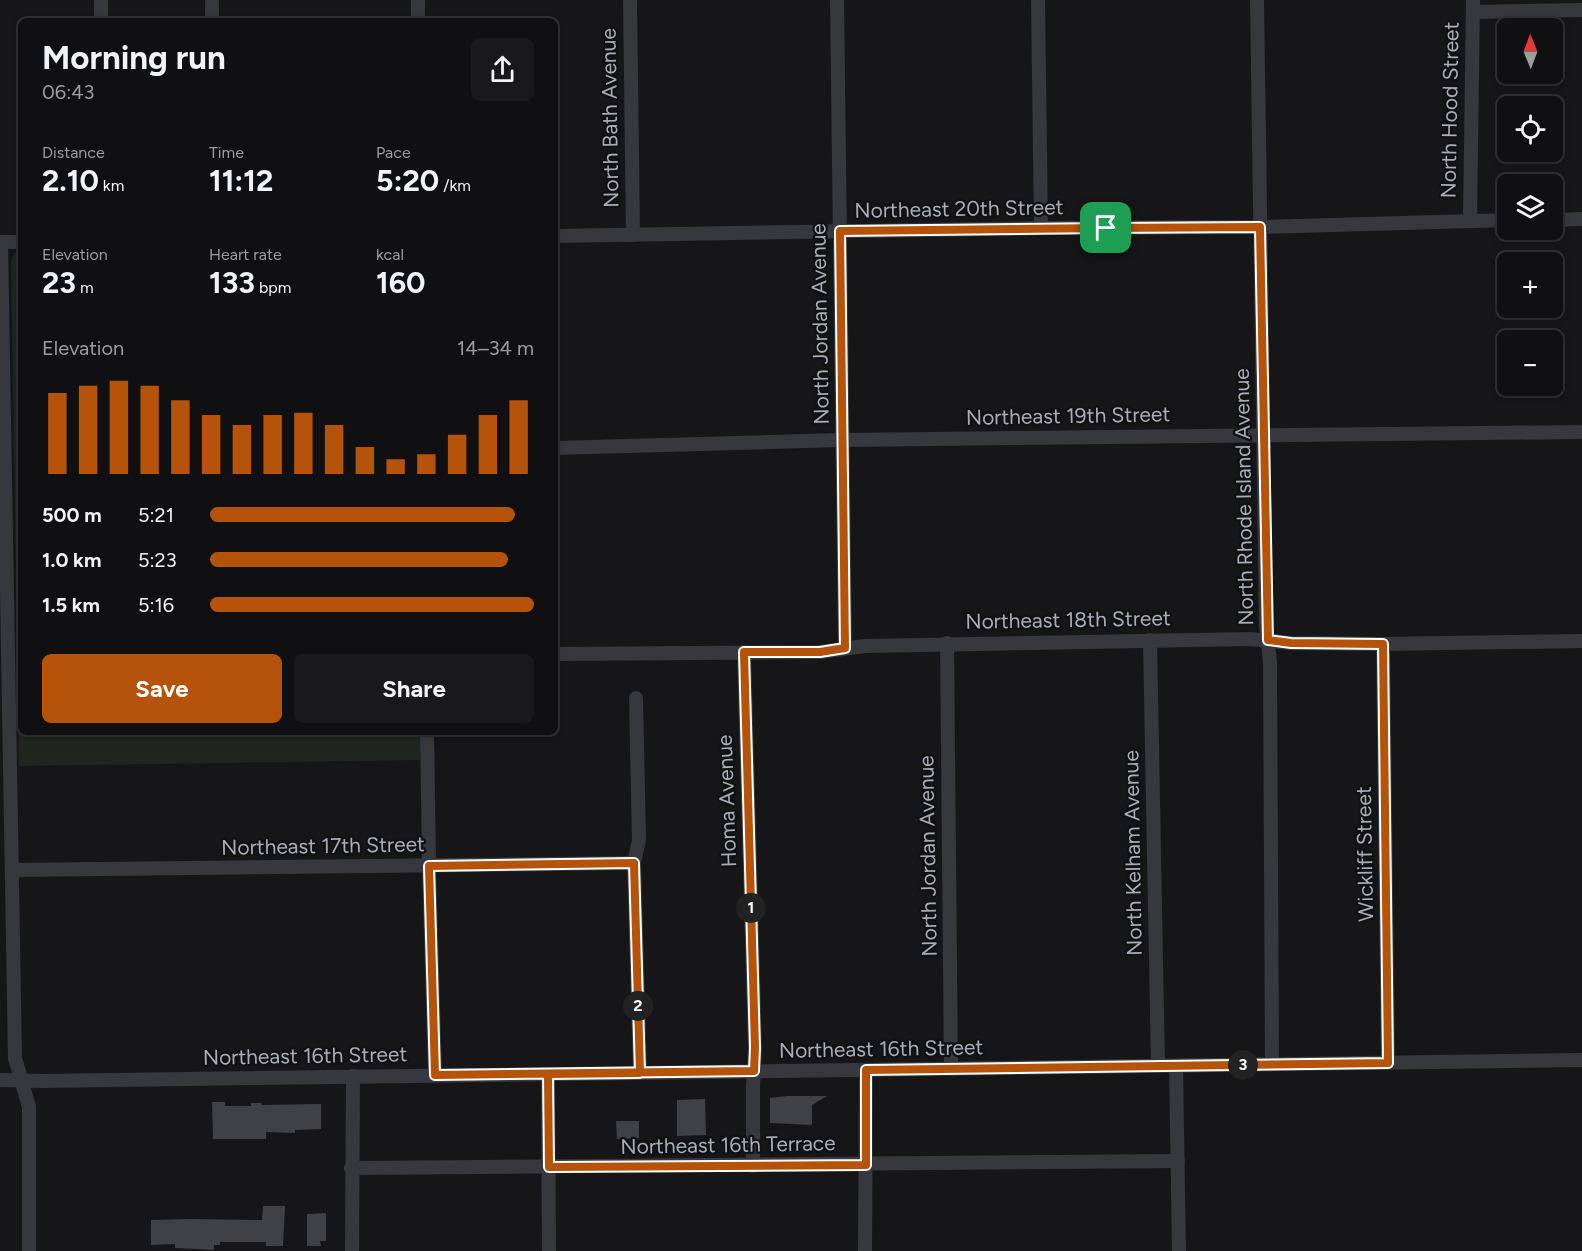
<!DOCTYPE html>
<html lang="en">
<head>
<meta charset="utf-8">
<style>
	body { margin:0; font-family:Figtree,sans-serif; background:#19191b; color:#f1f3f6; height:100vh; display:flex; flex-direction:column; font-size:22px; white-space:nowrap }
	* { box-sizing:border-box; margin:0 }
	p { font-size:20px; color:#9c9d9f }
	.icon { flex:none; width:33px; height:33px; fill:none; stroke:currentColor; stroke-width:2; stroke-linecap:round; stroke-linejoin:round }
	.map { position:relative; flex:1; overflow:hidden }
	.panel { position:absolute; left:18px; top:18px; width:540px; height:717px; display:flex; flex-direction:column; background:#101012; border-radius:9px; box-shadow:0 3px 9px #0003,0 0 0 2px #303032 }
	.panel>* { flex:none }
	.needle { width:39px; rotate:359deg }
	.buttons { position:absolute; left:1497px; top:18px; display:grid; gap:12px }
	.buttons a { display:grid; place-items:center; width:66px; height:66px; border-radius:9px; background:#101012; box-shadow:0 3px 9px #0003,0 0 0 2px #303032; font-size:30px }
	.pin { position:absolute; display:grid; place-items:center; width:51px; height:51px; color:#fff; margin:-26px; border-radius:12px; box-shadow:0 3px 9px #0006 }
	.km { position:absolute; width:30px; height:30px; margin:-15px; border-radius:50%; background:#222; color:#fff; font-size:16px; line-height:30px; text-align:center }
	.round { display:grid; place-items:center; flex:none; width:63px; height:63px; border-radius:9px; background:#19191b }
	.headline { display:flex; align-items:center; justify-content:space-between; height:102px; padding:0 24px }
	h1 { font-size:33px; font-weight:700; line-height:45px }
	.metrics { display:grid; grid-template-columns:repeat(3,1fr); gap:9px; height:102px; padding:6px 24px }
	.metrics div { display:grid; align-content:center }
	.metrics b { font-size:30px; font-weight:700 }
	.metrics small { font-size:16px; font-weight:400 }
	.metrics p { font-size:16px }
	.chart { height:168px; padding:12px 24px }
	.chart p { display:flex; justify-content:space-between }
	.chart svg { width:100%; height:108px; margin-top:6px; stroke:#b45309; stroke-width:6 }
	.action { display:flex; gap:12px; margin-top:auto; padding:12px 24px }
	.action a { flex:1; height:69px; border-radius:9px; background:#b45309; color:#fff; font-size:24px; font-weight:700; line-height:69px; text-align:center }
	.action a+a { background:#19191b; color:#f1f3f6 }
	ul { padding:0 24px; list-style:none; font-size:20px }
	li { display:grid; grid-template-columns:96px 72px 1fr; align-items:center; height:45px }
	li i { height:15px; border-radius:8px; background:#b45309 }
	.map>svg:first-child { display:block }
	.green { fill:#1e261f }
	.building { fill:#404145 }
	.lines { fill:none; stroke-linecap:round; stroke-linejoin:round }
	.minor { stroke:#37383d; stroke-width:14 }
	.route-casing { stroke:#fff; stroke-width:12 }
	.route { stroke:#b45309; stroke-width:8 }
	.labels { text-anchor:middle; stroke-width:4.5; stroke-linejoin:round; paint-order:stroke }
	.street-label { font-size:21px; fill:#a8adb8; stroke:#111113 }
</style>
</head>
<body>
<div class="map">
<svg width="1582" height="1251" viewBox="0 0 1582 1251">
	<rect width="100%" height="100%" fill="#161618"/>
	<!-- green -->
	<path class="green" d="M21,252V732H420V760L19,766L11,261L14,253Z"/>
	<!-- building -->
	<g class="building">
		<path d="M787,1096H827L812,1105V1125L770,1123V1098Z"/>
		<path d="M705,1099L706,1135L677,1136V1100Z"/>
		<path d="M212,1102H225V1106H251V1103H261L262,1105L321,1104V1129L295,1130V1133L266,1132V1139H213Z"/>
		<path d="M616,1121H639V1138L617,1139Z"/>
		<path d="M263,1206H285L283,1246H266V1242H220V1245H214V1250L175,1248V1244L151,1245V1220L193,1219L262,1220Z"/>
		<path d="M326,1213V1241H320L321,1246H307V1214Z"/>
	</g>
	<g class="lines">
		<!-- minor -->
		<g class="minor">
			<path d="M101,0V21"/>
			<path d="M212,0V21"/>
			<path d="M418,0V21"/>
			<path d="M630,0L633,235"/>
			<path d="M837,0L845,648"/>
			<path d="M1038,0L1041,228"/>
			<path d="M1257,0L1266,626L1270,662L1272,1064"/>
			<path d="M1473,12L1582,10"/>
			<path d="M1470,220L1473,0"/>
			<path d="M1552,220L1582,219"/>
			<path d="M555,236L1041,228L1260,227L1508,220"/>
			<path d="M0,242H21"/>
			<path d="M1,242L15,1058L29,1107V1251"/>
			<path d="M555,448L842,440L1582,432"/>
			<path d="M1150,640L1158,1066"/>
			<path d="M947,643L951,1069"/>
			<path d="M1383,644L1388,1063"/>
			<path d="M744,652L755,1049L753,1086V1166"/>
			<path d="M555,654L820,652L865,646L1250,639L1291,643L1383,644L1582,641"/>
			<path d="M636,698L639,840L634,863L640,1073"/>
			<path d="M427,732L429,865L435,1075"/>
			<path d="M12,870L634,863"/>
			<path d="M1176,1066L1179,1251"/>
			<path d="M548,1074L549,1251"/>
			<path d="M0,1080L43,1081L1582,1060"/>
			<path d="M351,1168L1178,1161"/>
			<path d="M352,1251L353,1076"/>
			<path d="M865,1251L866,1070"/>
		</g>
	</g>
	<g class="lines">
		<!-- route casing -->
		<g class="route-casing">
			<path id="route" d="M1106,228L840,231L845,648L820,652H744L755,1048L754,1071L435,1075L429,866L634,863L640,1073L548,1074L549,1167L866,1165V1070L1388,1063L1383,644L1291,643L1268,640L1260,227L1106,228"/>
		</g>
		<!-- route -->
		<use href="#route" class="route"/>
	</g>
	<g class="labels">
		<!-- street labels -->
		<g class="street-label">
			<text transform="translate(1450 110) rotate(-89)" y="7">North Hood Street</text>
			<text transform="translate(610 118) rotate(-91)" y="7">North Bath Avenue</text>
			<text transform="translate(959 209) rotate(-1)" y="7">Northeast 20th Street</text>
			<text transform="translate(820 324) rotate(-91)" y="7">North Jordan Avenue</text>
			<text transform="translate(1068 416) rotate(-1)" y="7">Northeast 19th Street</text>
			<text transform="translate(1244 497) rotate(-91)" y="7">North Rhode Island Avenue</text>
			<text transform="translate(1068 620) rotate(-1)" y="7">Northeast 18th Street</text>
			<text transform="translate(727 801) rotate(-92)" y="7">Homa Avenue</text>
			<text transform="translate(323 846) rotate(-1)" y="7">Northeast 17th Street</text>
			<text transform="translate(1133 853) rotate(-91)" y="7">North Kelham Avenue</text>
			<text transform="translate(1365 854) rotate(-91)" y="7">Wickliff Street</text>
			<text transform="translate(928 856) rotate(-91)" y="7">North Jordan Avenue</text>
			<text transform="translate(881 1049) rotate(-1)" y="7">Northeast 16th Street</text>
			<text transform="translate(305 1056) rotate(-1)" y="7">Northeast 16th Street</text>
			<text transform="translate(728 1145) rotate(-1)" y="7">Northeast 16th Terrace</text>
		</g>
	</g>
</svg>
<div class="buttons">
<a><svg class="needle" viewBox="-14 -14 28 28"><path d="M0-13l5 13h-10z" fill="#e53935"/><path d="M0 13l5-13h-10z" fill="#9c9d9f"/></svg></a>
<a><svg class="icon" aria-label="locate" viewBox="0 0 24 24"><circle cx="12" cy="12" r="6"/><path d="M12 2v4M12 18v4M2 12h4M18 12h4"/></svg></a>
<a><svg class="icon" aria-label="layers" viewBox="0 0 24 24"><path d="M12 4l9 5-9 5-9-5zM3 14l9 5 9-5"/></svg></a>
<a>+</a>
<a>−</a>
</div>
<div class="pin" style="left:1106px;top:228px;background:#1e9e55"><svg class="icon" aria-label="arrive" viewBox="0 0 24 24"><path d="M6 21V4h12l-3 4 3 4H6"/></svg></div>
<b class="km" style="left:751px;top:908px">1</b>
<b class="km" style="left:638px;top:1006px">2</b>
<b class="km" style="left:1243px;top:1065px">3</b>
<section class="panel">
<div class="headline"><div><h1>Morning run</h1><p>06:43</p></div><a class="round"><svg class="icon" aria-label="share" viewBox="0 0 24 24"><path d="M12 15V3M7 8l5-5 5 5M5 13v7h14v-7"/></svg></a></div>
<div class="metrics">
<div><p>Distance</p><b>2.10<small> km</small></b></div>
<div><p>Time</p><b>11:12</b></div>
<div><p>Pace</p><b>5:20<small> /km</small></b></div>
</div>
<div class="metrics">
<div><p>Elevation</p><b>23<small> m</small></b></div>
<div><p>Heart rate</p><b>133<small> bpm</small></b></div>
<div><p>kcal</p><b>160</b></div>
</div>
<div class="chart"><p><span>Elevation</span>14–34 m</p>
<svg viewBox="0 0 160 44" preserveAspectRatio="none"><path d="M5 44V11M15 44V8M25 44V6M35 44V8M45 44V14M55 44V20M65 44V24M75 44V20M85 44V19M95 44V24M105 44V33M115 44V38M125 44V36M135 44V28M145 44V20M155 44V14"/></svg>
</div>
<ul>
<li><b>500 m</b>5:21<i style="width:94%"></i></li>
<li><b>1.0 km</b>5:23<i style="width:92%"></i></li>
<li><b>1.5 km</b>5:16<i style="width:100%"></i></li>
</ul>
<div class="action"><a>Save</a><a>Share</a></div>
</section>
</div>
</body>
</html>
